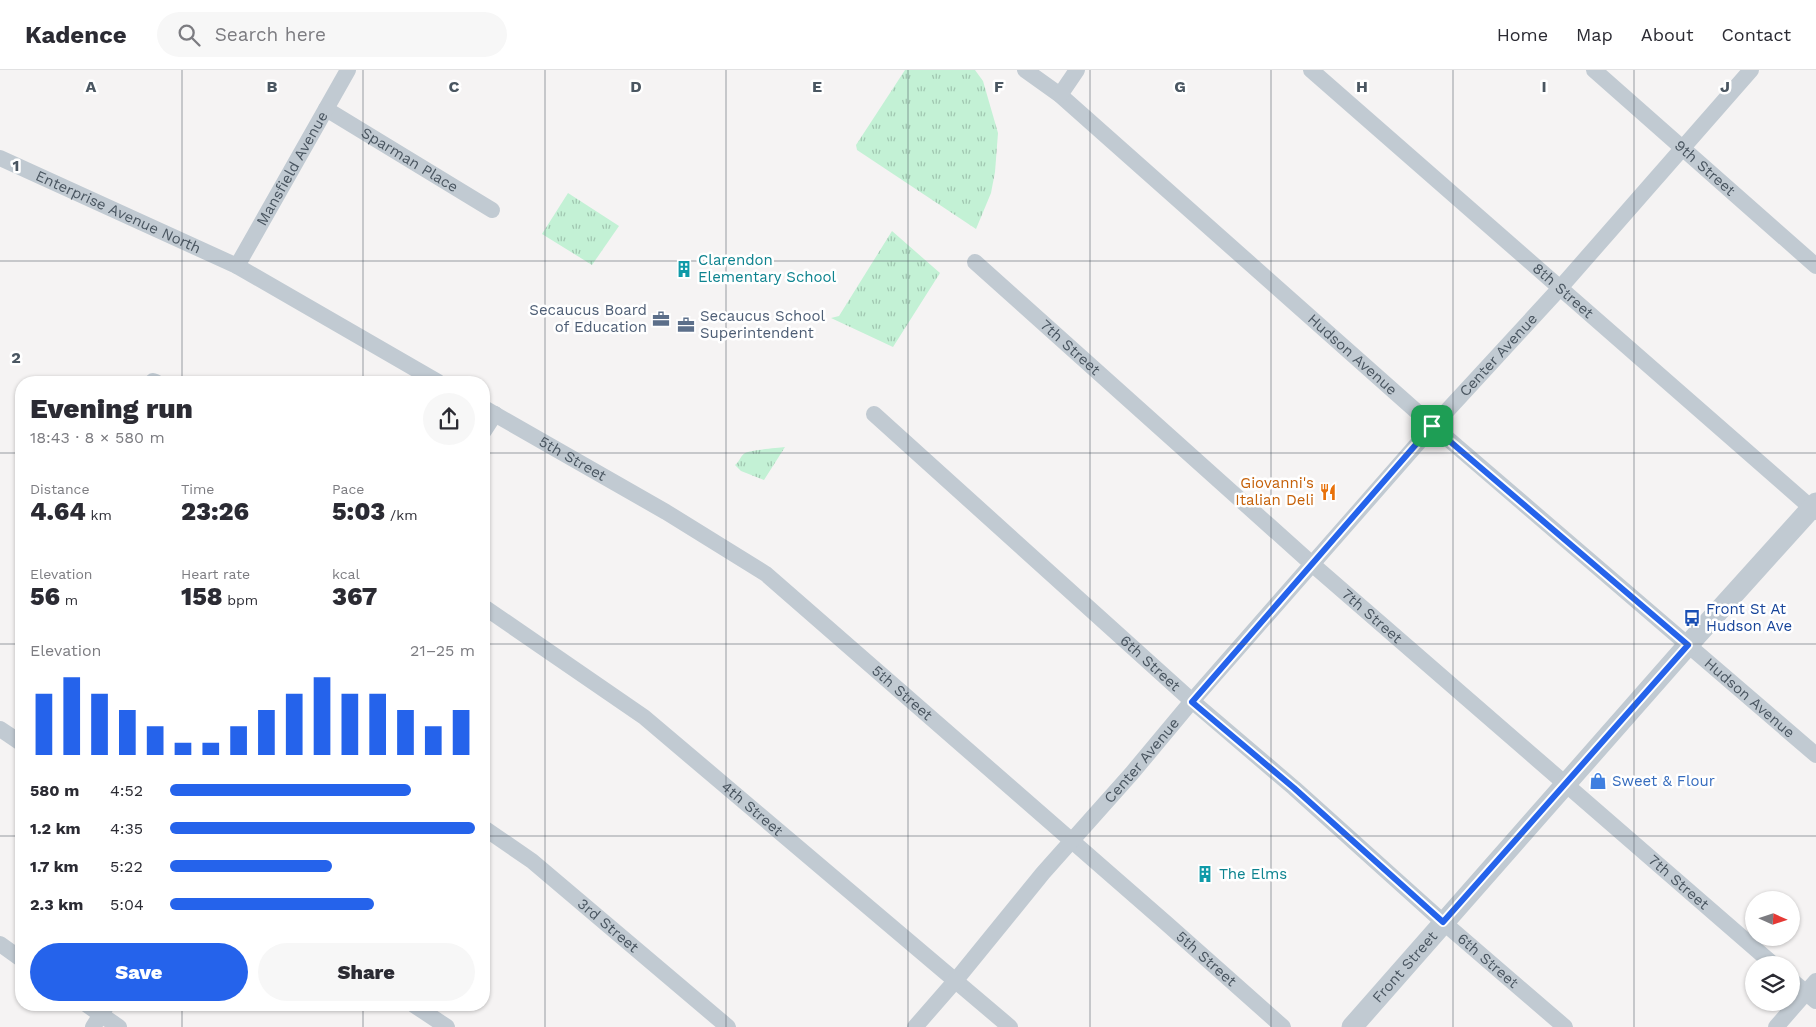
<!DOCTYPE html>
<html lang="en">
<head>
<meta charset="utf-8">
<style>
	body { margin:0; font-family:"Work Sans",sans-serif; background:#f7f7f7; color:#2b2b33; height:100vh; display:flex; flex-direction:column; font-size:19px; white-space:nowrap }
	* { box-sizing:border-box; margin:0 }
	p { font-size:16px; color:#7c7c81 }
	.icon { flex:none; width:28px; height:28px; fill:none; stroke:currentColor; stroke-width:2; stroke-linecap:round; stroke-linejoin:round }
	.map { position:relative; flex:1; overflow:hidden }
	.panel { position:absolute; left:15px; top:306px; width:475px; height:635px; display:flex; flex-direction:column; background:#fff; border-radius:20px; box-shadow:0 1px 4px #0004 }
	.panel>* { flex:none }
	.needle { width:32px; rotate:93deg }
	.buttons { position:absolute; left:1745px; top:821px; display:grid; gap:10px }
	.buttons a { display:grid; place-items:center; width:55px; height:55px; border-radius:50%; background:#fff; box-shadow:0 1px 4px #0004; font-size:25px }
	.pin { position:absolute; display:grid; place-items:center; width:42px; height:42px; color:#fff; margin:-21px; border-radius:10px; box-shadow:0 2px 8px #0006 }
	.round { display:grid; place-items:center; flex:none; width:52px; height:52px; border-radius:26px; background:#f7f7f7 }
	.head { display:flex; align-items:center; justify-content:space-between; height:85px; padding:0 15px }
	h1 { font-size:28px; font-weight:800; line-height:38px }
	.metrics { display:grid; grid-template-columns:repeat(3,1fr); gap:8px; height:85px; padding:5px 15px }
	.metrics div { display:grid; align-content:center }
	.metrics b { font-size:25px; font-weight:800 }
	.metrics small { font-size:14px; font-weight:400 }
	.metrics p { font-size:14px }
	.chart { height:140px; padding:10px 15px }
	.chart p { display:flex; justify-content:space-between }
	.chart svg { width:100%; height:90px; margin-top:5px; stroke:#2563eb; stroke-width:6 }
	.button { display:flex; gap:10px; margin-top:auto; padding:10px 15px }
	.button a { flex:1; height:58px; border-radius:30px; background:#2563eb; color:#fff; font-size:20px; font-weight:800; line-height:58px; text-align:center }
	.button a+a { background:#f7f7f7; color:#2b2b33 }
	ul { padding:0 15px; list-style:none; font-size:16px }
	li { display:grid; grid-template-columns:80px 60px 1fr; align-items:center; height:38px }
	li i { height:12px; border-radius:6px; background:#2563eb }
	header { display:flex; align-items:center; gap:30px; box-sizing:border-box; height:70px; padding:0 25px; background:#fff; border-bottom:1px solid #e1e1e2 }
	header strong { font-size:24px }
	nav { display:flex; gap:28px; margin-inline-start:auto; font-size:18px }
	.search { width:350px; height:45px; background:#f7f7f7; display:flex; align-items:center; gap:12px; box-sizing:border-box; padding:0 18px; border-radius:28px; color:#7c7c81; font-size:19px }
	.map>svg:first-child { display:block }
	.park { fill:url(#park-tufts) }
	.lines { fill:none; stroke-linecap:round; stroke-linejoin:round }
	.minor { stroke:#c1cad2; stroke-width:16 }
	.tertiary { stroke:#c1cad2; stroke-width:21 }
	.route-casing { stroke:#fff; stroke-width:10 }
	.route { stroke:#2563eb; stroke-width:6 }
	.grid { fill:none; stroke:#4a5661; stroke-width:1; stroke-opacity:0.55 }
	.labels { text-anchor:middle; stroke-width:5; stroke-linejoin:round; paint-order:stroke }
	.street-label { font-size:15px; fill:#4a5661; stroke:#fff }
	.culture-label { font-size:15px; fill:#0d838f; stroke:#fff; text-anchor:start }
	.service-label { font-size:15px; fill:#4e5e75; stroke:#fff; text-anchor:end }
	.food-label { font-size:15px; fill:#c56008; stroke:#fff; text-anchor:end }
	.transit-label { font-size:15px; fill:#164399; stroke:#fff; text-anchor:start }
	.shop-label { font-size:15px; fill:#366cbe; stroke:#fff; text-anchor:start }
	.grid-label { font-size:16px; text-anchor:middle; font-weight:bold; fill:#4a5661; stroke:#fff; stroke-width:5; stroke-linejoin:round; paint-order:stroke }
</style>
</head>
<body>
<header>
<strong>Kadence</strong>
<div class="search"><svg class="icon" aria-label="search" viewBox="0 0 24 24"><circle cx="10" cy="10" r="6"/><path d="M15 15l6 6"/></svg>Search here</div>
<nav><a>Home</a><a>Map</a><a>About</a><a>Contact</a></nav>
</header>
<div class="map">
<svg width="1816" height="957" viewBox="0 0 1816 957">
	<defs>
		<pattern id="park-tufts" width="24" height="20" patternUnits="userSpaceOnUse" patternTransform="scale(1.25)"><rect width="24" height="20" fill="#c3f1d5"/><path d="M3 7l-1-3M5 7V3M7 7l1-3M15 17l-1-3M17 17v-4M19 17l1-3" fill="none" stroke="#a0c6b0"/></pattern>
	</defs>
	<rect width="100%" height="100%" fill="#f5f3f3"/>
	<!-- park -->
	<g class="park">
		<path d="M905,0H975L983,11L998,63L995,102L991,123L976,159L857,80L856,75Z"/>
		<path d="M568,123L619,156L592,195L542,164Z"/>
		<path d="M892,161L940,203L893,277L831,248L839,246Z"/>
		<path d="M785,377L764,410L741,401L735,395C740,391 741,385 745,383C751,380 777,378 785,377Z"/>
	</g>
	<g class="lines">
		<!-- minor -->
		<g class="minor">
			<path id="s1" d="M1025,0L1060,25L1433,356L1816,685"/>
			<path id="s2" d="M1311,0L1816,442"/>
			<path id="s3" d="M1594,0L1816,196"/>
			<path d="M1060,25L1077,0"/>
			<path id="s4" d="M326,39L492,140"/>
			<path id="s5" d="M0,88L237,196L438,312"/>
			<path id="s6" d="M975,192L1312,494L1774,895"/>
			<path id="s7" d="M237,196L348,0"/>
			<path d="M153,311L156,312"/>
			<path id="s8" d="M484,338L666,442L766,504L1166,853L1283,957"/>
			<path id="s9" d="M874,344L1192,631L1294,718L1443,852L1565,957"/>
			<path d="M484,361L495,344"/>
			<path id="s10" d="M484,537L644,647L1010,957"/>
			<path d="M0,659L21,673"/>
			<path id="s11" d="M484,758L532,791L728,957"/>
			<path d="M0,874L21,889"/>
			<path d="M1791,910L1816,931"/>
			<path d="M87,935L119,957"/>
			<path d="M414,935L447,957"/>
			<path d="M93,957L107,935"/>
			<path id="s12" d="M915,957L956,910L1043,803L1132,703L1192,631L1433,356L1560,218L1751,0"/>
			<path d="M1776,957L1816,911"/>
		</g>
		<!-- tertiary -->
		<path class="tertiary" id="s13" d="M1352,957L1688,575L1816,433"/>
	</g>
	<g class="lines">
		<!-- route casing -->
		<g class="route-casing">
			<path id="route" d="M1432,356L1688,575L1443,852L1294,718L1192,632Z"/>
		</g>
		<!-- route -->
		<use href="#route" class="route"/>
	</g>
	<!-- grid -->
	<path class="grid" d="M182,0V312M363,0V312M545,0V957M726,0V957M908,0V957M1090,0V957M1271,0V957M1453,0V957M1634,0V957M0,191H1816M0,383H21M484,383H1816M0,574H21M484,574H1816M0,766H21M484,766H1816M182,935V957M363,935V957"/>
	<!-- icons -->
	<defs>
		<g id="building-bare" transform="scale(1.35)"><path d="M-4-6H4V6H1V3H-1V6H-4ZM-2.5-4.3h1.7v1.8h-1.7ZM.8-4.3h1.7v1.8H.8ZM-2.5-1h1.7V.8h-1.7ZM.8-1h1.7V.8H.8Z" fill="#0f9aa8" stroke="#fff" stroke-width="2.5" paint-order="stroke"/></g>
		<g id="office-bare" transform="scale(1.35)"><path d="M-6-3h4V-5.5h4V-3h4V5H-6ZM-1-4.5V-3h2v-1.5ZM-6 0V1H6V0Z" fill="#5c6f8a" stroke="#fff" stroke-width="2.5" paint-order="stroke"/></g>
		<g id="restaurant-bare" transform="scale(1.35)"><path d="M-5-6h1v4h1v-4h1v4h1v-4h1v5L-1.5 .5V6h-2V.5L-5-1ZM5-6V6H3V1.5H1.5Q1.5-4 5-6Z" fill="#e8710a" stroke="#fff" stroke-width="2.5" paint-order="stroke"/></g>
		<g id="bus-bare" transform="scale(1.35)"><path d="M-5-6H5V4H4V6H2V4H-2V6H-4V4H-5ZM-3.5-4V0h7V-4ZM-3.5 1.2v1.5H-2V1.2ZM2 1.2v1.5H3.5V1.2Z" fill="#1a4fb4" stroke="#fff" stroke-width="2.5" paint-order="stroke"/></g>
		<g id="shop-bare" transform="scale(1.35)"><path d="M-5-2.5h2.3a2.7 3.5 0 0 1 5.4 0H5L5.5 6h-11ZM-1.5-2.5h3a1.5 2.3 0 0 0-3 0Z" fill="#3f7fe0" stroke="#fff" stroke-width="2.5" paint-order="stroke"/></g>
	</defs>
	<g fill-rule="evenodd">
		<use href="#building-bare" x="684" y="199"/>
		<use href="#office-bare" x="661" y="249"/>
		<use href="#office-bare" x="686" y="255"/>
		<use href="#restaurant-bare" x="1328" y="422"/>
		<use href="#bus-bare" x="1692" y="548"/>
		<use href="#shop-bare" x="1598" y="711"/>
		<use href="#building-bare" x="1205" y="804"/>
	</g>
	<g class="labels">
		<!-- street labels -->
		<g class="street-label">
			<text dy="5" stroke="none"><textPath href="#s4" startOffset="98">Sparman Place</textPath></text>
			<text dy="5" stroke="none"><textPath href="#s7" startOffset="112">Mansfield Avenue</textPath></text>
			<text dy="5" stroke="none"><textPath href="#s3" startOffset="148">9th Street</textPath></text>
			<text dy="5" stroke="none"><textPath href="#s5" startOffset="130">Enterprise Avenue North</textPath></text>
			<text dy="5" stroke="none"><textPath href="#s2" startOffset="335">8th Street</textPath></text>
			<text dy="5" stroke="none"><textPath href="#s6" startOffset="128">7th Street</textPath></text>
			<text dy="5" stroke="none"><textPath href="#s1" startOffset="434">Hudson Avenue</textPath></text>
			<text dy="5" stroke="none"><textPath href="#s12" startOffset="890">Center Avenue</textPath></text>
			<text dy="5" stroke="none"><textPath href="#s8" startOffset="102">5th Street</textPath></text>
			<text dy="5" stroke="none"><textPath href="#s6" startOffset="532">7th Street</textPath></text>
			<text dy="5" stroke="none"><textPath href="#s9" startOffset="372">6th Street</textPath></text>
			<text dy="5" stroke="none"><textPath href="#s8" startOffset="508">5th Street</textPath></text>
			<text dy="5" stroke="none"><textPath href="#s1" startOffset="959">Hudson Avenue</textPath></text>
			<text dy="5" stroke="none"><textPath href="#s12" startOffset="350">Center Avenue</textPath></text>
			<text dy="5" stroke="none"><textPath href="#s10" startOffset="336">4th Street</textPath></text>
			<text dy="5" stroke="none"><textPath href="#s6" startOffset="938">7th Street</textPath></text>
			<text dy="5" stroke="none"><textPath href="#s11" startOffset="158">3rd Street</textPath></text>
			<text dy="5" stroke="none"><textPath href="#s8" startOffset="912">5th Street</textPath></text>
			<text dy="5" stroke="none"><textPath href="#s9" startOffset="822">6th Street</textPath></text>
			<text dy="5" stroke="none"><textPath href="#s13" startOffset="80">Front Street</textPath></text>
		</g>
		<!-- culture labels -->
		<g class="culture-label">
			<text x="698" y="195">Clarendon<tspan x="698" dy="17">Elementary School</tspan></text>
			<text x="1219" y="809">The Elms</text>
		</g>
		<!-- service labels -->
		<g class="service-label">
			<text x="647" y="245">Secaucus Board<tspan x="647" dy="17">of Education</tspan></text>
			<text x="700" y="251" text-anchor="start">Secaucus School<tspan x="700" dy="17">Superintendent</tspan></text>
		</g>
		<!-- food labels -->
		<g class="food-label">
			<text x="1314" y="418">Giovanni's<tspan x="1314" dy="17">Italian Deli</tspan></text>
		</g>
		<!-- transit labels -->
		<g class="transit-label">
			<text x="1706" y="544">Front St At<tspan x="1706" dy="17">Hudson Ave</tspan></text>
		</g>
		<!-- shop labels -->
		<g class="shop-label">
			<text x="1612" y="716">Sweet &amp; Flour</text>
		</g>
	</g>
	<g class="grid-label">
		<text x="91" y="22">A</text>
		<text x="272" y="22">B</text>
		<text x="454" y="22">C</text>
		<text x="636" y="22">D</text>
		<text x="817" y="22">E</text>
		<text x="999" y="22">F</text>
		<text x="1180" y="22">G</text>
		<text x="1362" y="22">H</text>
		<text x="1544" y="22">I</text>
		<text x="1725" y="22">J</text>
		<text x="16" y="101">1</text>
		<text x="16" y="293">2</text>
	</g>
</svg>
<div class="buttons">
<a><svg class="needle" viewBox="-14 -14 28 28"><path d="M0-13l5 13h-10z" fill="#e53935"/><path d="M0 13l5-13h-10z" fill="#7c7c81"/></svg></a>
<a><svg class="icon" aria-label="layers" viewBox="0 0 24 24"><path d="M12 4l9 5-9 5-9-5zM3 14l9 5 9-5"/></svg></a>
</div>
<div class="pin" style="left:1432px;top:356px;background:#1e9e55"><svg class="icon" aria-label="arrive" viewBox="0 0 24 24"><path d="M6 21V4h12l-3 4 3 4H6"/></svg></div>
<section class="panel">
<div class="head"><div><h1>Evening run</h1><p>18:43 · 8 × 580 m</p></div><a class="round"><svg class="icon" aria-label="share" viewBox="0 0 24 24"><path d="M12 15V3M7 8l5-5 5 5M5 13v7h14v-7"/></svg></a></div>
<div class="metrics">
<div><p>Distance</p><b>4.64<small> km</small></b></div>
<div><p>Time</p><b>23:26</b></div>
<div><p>Pace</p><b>5:03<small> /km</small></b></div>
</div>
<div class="metrics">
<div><p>Elevation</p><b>56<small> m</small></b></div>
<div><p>Heart rate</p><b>158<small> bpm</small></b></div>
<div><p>kcal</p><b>367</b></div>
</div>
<div class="chart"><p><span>Elevation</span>21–25 m</p>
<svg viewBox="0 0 160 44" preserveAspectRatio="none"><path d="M5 44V14M15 44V6M25 44V14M35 44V22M45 44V30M55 44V38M65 44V38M75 44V30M85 44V22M95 44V14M105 44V6M115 44V14M125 44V14M135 44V22M145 44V30M155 44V22"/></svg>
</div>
<ul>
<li><b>580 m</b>4:52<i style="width:79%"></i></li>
<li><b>1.2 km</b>4:35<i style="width:100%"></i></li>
<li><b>1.7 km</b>5:22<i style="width:53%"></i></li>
<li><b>2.3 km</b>5:04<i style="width:67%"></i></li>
</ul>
<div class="button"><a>Save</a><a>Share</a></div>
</section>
</div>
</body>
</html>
